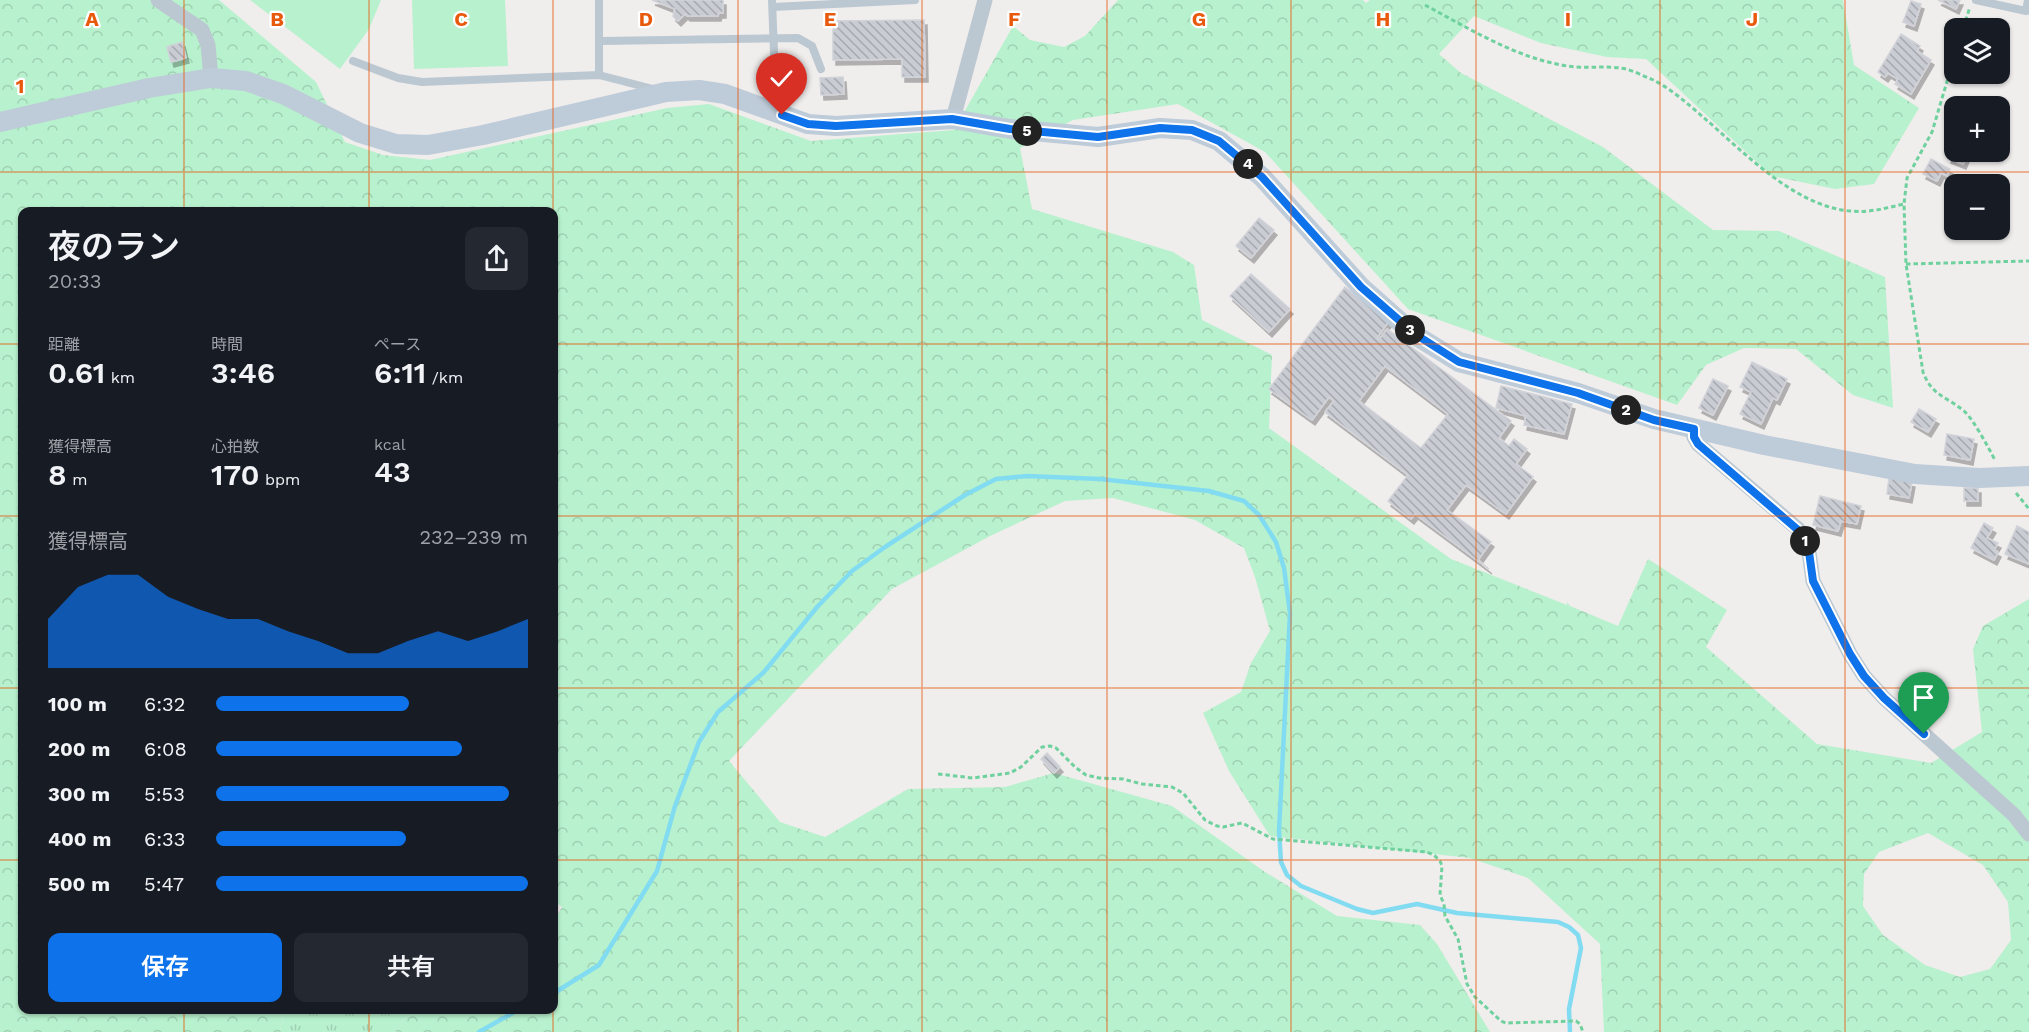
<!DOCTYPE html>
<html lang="ja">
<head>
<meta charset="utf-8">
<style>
	body { margin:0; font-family:"Work Sans","Noto Sans JP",sans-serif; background:#242831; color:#f1f3f6; height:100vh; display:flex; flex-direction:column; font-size:22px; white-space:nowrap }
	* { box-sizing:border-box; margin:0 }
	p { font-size:20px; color:#9ea1a6 }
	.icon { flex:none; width:33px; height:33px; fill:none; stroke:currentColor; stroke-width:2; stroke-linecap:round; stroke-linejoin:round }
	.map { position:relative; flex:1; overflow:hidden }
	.side { position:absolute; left:18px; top:207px; width:540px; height:807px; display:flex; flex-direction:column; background:#171b24; border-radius:12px; box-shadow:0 2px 4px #0004 }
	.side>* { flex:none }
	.tools { position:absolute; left:1944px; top:18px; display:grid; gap:12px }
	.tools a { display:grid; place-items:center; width:66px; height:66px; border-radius:12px; background:#171b24; box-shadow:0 2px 4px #0004; font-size:30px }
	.pin { position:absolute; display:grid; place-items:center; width:51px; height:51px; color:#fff; margin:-62px -26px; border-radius:50% 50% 50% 0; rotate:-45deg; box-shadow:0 0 6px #0007 }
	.pin .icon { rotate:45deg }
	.km { position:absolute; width:30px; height:30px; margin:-15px; border-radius:50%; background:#222; color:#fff; font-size:16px; line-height:30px; text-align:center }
	.round { display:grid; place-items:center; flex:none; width:63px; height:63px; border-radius:12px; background:#242831 }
	.overview { display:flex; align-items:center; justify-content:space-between; height:102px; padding:0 30px }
	h1 { font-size:33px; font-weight:600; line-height:45px }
	.figures { display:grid; grid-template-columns:repeat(3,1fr); gap:9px; height:102px; padding:6px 30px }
	.figures div { display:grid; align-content:center }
	.figures b { font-size:30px; font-weight:600 }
	.figures small { font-size:16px; font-weight:400 }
	.figures p { font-size:16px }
	.chart { height:168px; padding:12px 30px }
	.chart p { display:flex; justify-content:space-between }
	.chart svg { width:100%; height:108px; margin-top:6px; fill:#0e72ea; opacity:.7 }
	.button { display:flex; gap:12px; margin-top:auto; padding:12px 30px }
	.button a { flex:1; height:69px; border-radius:12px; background:#0e72ea; color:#fff; font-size:24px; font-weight:600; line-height:69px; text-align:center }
	.button a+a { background:#242831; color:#f1f3f6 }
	ul { padding:0 30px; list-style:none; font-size:20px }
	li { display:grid; grid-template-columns:96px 72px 1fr; align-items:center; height:45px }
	li i { height:15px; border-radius:8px; background:#0e72ea }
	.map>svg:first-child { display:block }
	.grass { fill:url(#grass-tufts) }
	.forest { fill:url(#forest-crowns); fill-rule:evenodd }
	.garden { fill:#b8f1cd }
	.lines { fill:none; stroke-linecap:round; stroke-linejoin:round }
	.stream { stroke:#82dcf1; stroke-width:4.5 }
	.building { fill:url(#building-back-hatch); stroke:#d1d3d9; stroke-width:1.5; fill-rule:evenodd; filter:url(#shadow) }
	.path { stroke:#6ed19e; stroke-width:3; stroke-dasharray:4.5 3; stroke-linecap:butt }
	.lane { stroke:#bcc8d1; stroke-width:8 }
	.street { stroke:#bcc8d1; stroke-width:15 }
	.secondary { stroke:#becbd8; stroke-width:20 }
	.route-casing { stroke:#fff; stroke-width:12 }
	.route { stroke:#0e72ea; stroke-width:8 }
	.grid { fill:none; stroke:#e8590c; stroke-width:1.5; stroke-opacity:0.55 }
	.grid-label { font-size:20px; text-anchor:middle; font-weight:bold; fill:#e8590c; stroke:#fff; stroke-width:4.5; stroke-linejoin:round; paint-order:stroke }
</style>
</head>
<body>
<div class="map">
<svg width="2029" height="1032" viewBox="0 0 2029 1032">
	<defs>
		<pattern id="grass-tufts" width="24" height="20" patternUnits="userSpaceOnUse" patternTransform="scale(1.5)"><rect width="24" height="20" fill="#b8f1cd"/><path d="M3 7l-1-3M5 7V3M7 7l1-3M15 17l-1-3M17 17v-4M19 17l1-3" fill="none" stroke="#9fd0b2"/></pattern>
		<pattern id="forest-crowns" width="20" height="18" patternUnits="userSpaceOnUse" patternTransform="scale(1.5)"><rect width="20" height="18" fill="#b8f1cd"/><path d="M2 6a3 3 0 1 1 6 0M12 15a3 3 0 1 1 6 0" fill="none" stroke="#9fd0b2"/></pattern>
		<pattern id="building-back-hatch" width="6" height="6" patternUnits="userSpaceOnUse" patternTransform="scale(1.5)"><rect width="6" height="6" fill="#c9ccd2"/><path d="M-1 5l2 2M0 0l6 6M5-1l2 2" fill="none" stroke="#a5a8ae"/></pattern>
		<filter id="shadow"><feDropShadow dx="3" dy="5" stdDeviation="0" flood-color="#0004"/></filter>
	</defs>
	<rect width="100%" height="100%" fill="#f0eded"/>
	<!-- grass -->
	<path class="grass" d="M285,1010H410L395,1032H281L280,1030Z"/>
	<!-- forest -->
	<path class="forest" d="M0,0H219L316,82L345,142L383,155L430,160L667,108L709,104L811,141L954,130L1013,26L1030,40L1064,47L1085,36L1118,0H1363L1366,3L1370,0H1843L1854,65L1919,108L1874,184L1835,189L1772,176L1646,59L1607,57L1541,43L1474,16L1439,54L1461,73L1603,147L1713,230L1779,231L1885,277L1893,408L1853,395L1796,349L1744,348L1706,365L1677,405L1408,309L1265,152L1178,104L1073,120L1020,148L1032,209L1173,252L1194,265L1202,320L1272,355L1269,428L1451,559L1567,605V602L1570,606L1618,626L1648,559L1727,610L1706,647L1817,744L1931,763L1982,732L1973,649L1983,626L2029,599V1032H1604L1600,944L1528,878L1470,858L1270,836L1229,771L1203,713L1241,692L1251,663L1270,631L1255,577L1244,548L1195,520L1113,498L1065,501L990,536L892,589L729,761L780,822L825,837L908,789L1005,787L1054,773L1172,806L1265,872L1337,916L1420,925L1437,944L1490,1032H395L410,1010H554V921L562,907L554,901V212H22V1010H285L280,1030L281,1032H0ZM1928,833L1983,865L2008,902L2011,940L1990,969L1960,977L1925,965L1883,935L1863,906L1864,874L1879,852Z"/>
	<!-- garden -->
	<g class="garden">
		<path d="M250,0H381L369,29L340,69Z"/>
		<path d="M412,0H505L508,66L414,69Z"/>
	</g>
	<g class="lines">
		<!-- stream -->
		<g class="stream">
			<path d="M554,993L599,965L657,871L675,806L699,742L718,712L763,673L818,606L852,571L885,547L965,495L996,479L1027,476L1100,479L1209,491L1244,501L1259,515L1276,542L1284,568L1290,613L1279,831L1281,862L1287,875L1301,886L1357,909L1373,913L1417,904L1457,913L1558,922L1569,927L1578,935L1581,948L1569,1009L1570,1032"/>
			<path d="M479,1032L518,1010"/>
		</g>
	</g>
	<!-- building -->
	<g class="building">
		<path d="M652,0H723V13H719L718,16H687L685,14L678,21L673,16L675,9Z"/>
		<path d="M1938,0H1960L1956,9Z"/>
		<path d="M1911,1L1921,4L1914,26L1903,22Z"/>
		<path d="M924,20L925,77H902V59L833,60V21Z"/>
		<path d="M1901,34L1920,46L1917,51L1931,60L1911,94L1895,84L1898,79L1888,73L1885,77L1878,72Z"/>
		<path d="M182,42L186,58L171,62L167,47Z"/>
		<path d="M843,77L844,94L821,95L820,78Z"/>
		<path d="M1954,143V152H1968L1963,164L1948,158Z"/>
		<path d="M1931,159L1950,169L1947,176L1941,173L1937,181L1923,174Z"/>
		<path d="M1259,218L1274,230L1251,258L1236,246Z"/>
		<path d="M1251,274L1290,309L1269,332L1230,296Z"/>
		<path d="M1345,287L1389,321L1377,338L1379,340L1387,329L1511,421L1499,438L1509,446L1514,439L1527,449L1516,464L1533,477L1506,514L1466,485L1447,510L1491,542L1478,560L1489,569L1415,514L1411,519L1388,501L1408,475L1325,412L1334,401L1329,397L1312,420L1269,389ZM1385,366L1448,414L1421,448L1359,401Z"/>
		<path d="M1752,362L1787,379L1777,400L1773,398L1761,424L1740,414L1751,392L1740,387Z"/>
		<path d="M1713,379L1728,386L1713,415L1699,408Z"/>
		<path d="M1501,386L1572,404L1564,434L1524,425L1526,416L1496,408Z"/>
		<path d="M1919,409L1936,419L1928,432L1911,422Z"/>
		<path d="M1947,434L1974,439L1970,460L1944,455Z"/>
		<path d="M1889,478L1912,482L1909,498L1887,494Z"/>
		<rect x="1964" y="488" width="14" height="13"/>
		<path d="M1820,496L1861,506L1857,524L1841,521L1838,531L1813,525Z"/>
		<path d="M1984,523L1993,528L1987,538L1998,543L1994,550L1998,552L1994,560L1971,548Z"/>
		<path d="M2017,526L2029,532V564L2005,554Z"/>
		<path d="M1931,682L1939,692L1928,701L1920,692Z"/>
		<path d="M1047,753L1060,767L1054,773L1041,759Z"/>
	</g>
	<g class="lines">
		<!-- path -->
		<g class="path">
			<path d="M1425,5C1470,29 1516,58 1567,66C1586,69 1607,65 1626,69C1634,71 1643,76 1651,79C1669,87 1688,104 1703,117C1744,152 1794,206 1850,211C1869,213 1886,208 1904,204"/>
			<path d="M1963,28L1970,7"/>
			<path d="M1954,58L1932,132L1907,178L1904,204L1906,264L1923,372C1932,396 1946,396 1964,411C1974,420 1988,447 1995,460"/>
			<path d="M1906,264L2029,261"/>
			<path d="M2016,493L2029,509"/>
			<path d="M938,774L973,778L1010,773L1021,767L1042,747L1050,746L1056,748L1075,767L1086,775L1099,778L1123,779L1142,784L1172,787L1183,793L1205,820L1217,826L1223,827L1242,823L1273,839L1427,852L1434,855L1440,861L1442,866L1440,895L1444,904L1445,916L1458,939L1467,984L1475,997L1501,1021L1506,1023L1576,1021L1580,1024L1583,1032"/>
		</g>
		<!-- lane -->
		<g class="lane">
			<path d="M772,0L775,77L782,114"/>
			<path d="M1976,0L2026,11L2028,0"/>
			<path d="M773,7L915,0"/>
			<path d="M600,41L798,38L812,46L821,69"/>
			<path d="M353,61L398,78L422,82L599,75L653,89"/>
			<path d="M599,75V0"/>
		</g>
		<!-- street -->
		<g class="street">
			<path d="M158,0L202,30L208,45L211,78"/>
			<path d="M953,119L985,0"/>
			<path d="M1694,429V437L1698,444L1798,529L1805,540L1809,552L1813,581L1850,654L1864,676L1884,698L2014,815L2029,834"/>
		</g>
		<!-- secondary -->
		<path class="secondary" d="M0,122L149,88L211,78L246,81L283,94L360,133L396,144L428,145L483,135L666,92L699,90L725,94L808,124L836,126L953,119L1010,129L1098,137L1160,128L1192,130L1219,141L1262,177L1361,287L1415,335L1459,362L1578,393L1654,419L1764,445L1915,474L1979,478L2029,476"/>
	</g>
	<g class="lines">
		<!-- route casing -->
		<g class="route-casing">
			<path id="route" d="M782,115L808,124L836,126L952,119L1010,129L1098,137L1160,128L1192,130L1219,141L1262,177L1361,287L1415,334L1459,362L1578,393L1654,420L1694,429V437L1698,444L1798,530L1805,540L1809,552L1813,581L1850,654L1864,676L1884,698L1924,734"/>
		</g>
		<!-- route -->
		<use href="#route" class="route"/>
	</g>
	<!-- grid -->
	<path class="grid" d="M184,0V212M369,0V212M553,0V212M738,0V1032M922,0V1032M1107,0V1032M1291,0V1032M1476,0V1032M1660,0V1032M1845,0V1032M0,172H2029M0,344H22M554,344H2029M0,516H22M554,516H2029M0,688H22M554,688H2029M0,860H22M554,860H2029M184,1010V1032M369,1010V1032M553,1010V1032"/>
	<g class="grid-label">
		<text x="92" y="26">A</text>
		<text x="277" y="26">B</text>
		<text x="461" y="26">C</text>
		<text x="646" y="26">D</text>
		<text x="830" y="26">E</text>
		<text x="1014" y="26">F</text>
		<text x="1199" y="26">G</text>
		<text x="1383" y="26">H</text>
		<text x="1568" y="26">I</text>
		<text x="1752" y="26">J</text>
		<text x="20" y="93">1</text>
	</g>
</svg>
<div class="tools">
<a><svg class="icon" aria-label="layers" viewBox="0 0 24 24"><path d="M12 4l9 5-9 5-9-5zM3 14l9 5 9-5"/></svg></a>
<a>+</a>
<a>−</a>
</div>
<div class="pin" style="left:1924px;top:734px;background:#1e9e55"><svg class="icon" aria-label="arrive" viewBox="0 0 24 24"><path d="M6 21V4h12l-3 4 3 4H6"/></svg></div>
<div class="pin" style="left:782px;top:115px;background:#d93025"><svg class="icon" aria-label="check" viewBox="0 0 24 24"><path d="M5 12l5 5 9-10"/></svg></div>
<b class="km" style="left:1805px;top:541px">1</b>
<b class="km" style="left:1626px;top:410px">2</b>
<b class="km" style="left:1410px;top:330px">3</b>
<b class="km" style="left:1248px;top:164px">4</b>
<b class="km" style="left:1027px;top:131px">5</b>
<section class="side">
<div class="overview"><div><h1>夜のラン</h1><p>20:33</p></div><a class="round"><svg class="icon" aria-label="share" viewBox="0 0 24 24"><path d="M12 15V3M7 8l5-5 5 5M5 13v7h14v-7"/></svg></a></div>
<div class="figures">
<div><p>距離</p><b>0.61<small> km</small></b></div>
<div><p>時間</p><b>3:46</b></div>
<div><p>ペース</p><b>6:11<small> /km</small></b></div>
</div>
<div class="figures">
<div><p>獲得標高</p><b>8<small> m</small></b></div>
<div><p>心拍数</p><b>170<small> bpm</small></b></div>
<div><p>kcal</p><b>43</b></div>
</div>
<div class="chart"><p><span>獲得標高</span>232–239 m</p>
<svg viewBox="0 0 160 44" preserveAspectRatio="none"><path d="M0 44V24L10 11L20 6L30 6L40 15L50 20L60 24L70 24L80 29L90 33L100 38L110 38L120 33L130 29L140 33L150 29L160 24V44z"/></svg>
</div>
<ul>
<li><b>100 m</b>6:32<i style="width:62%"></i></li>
<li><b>200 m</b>6:08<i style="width:79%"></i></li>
<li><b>300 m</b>5:53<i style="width:94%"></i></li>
<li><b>400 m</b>6:33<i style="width:61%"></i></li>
<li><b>500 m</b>5:47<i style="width:100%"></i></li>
</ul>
<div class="button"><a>保存</a><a>共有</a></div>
</section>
</div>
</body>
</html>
